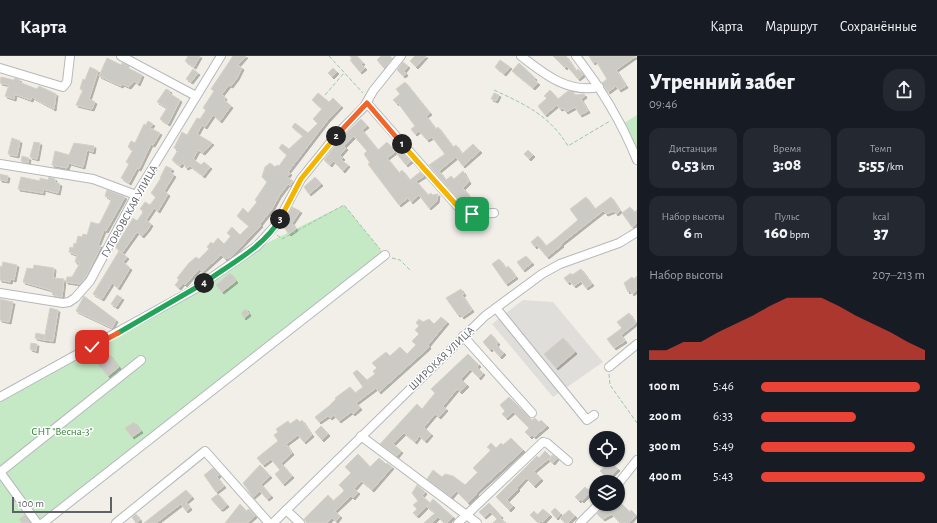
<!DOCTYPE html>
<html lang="ru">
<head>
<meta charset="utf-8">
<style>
	body { margin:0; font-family:"Alegreya Sans",sans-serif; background:#242831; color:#f1f3f6; height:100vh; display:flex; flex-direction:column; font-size:15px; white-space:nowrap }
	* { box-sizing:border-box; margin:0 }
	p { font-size:13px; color:#9ea1a6 }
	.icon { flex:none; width:22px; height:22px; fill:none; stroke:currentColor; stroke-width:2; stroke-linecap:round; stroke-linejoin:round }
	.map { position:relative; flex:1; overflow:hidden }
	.drawer { display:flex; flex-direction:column; background:#171b24; width:300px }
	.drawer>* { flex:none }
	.controls { position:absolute; left:589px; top:375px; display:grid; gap:8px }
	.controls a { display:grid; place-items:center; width:36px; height:36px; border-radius:50%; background:#171b24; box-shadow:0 1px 3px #0004; font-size:20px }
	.scale { position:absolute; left:12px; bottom:10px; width:100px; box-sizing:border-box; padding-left:4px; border:2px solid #5f6368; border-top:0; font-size:11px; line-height:14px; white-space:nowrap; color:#5f6368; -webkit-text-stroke:3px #fff; paint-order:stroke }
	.pin { position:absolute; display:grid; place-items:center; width:34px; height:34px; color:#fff; margin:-17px; border-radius:8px; box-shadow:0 2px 6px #0006 }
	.km { position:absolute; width:20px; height:20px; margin:-10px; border-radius:50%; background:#222; color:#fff; font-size:11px; line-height:20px; text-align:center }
	.round { display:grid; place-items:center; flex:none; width:42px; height:42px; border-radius:16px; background:#242831 }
	.overview { display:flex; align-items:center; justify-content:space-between; height:68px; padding:0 12px }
	h1 { font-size:22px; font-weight:800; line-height:30px }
	.metrics { display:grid; grid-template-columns:repeat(3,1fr); gap:6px; height:68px; padding:4px 12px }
	.metrics div { display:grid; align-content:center; border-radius:10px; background:#242831; text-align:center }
	.metrics b { font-size:17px; font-weight:800 }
	.metrics small { font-size:11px; font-weight:400 }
	.metrics p { font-size:11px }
	.chart { height:112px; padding:8px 12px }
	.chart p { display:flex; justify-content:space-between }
	.chart svg { width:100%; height:72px; margin-top:4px; fill:#ea4335; opacity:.7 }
	ul { padding:0 12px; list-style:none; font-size:13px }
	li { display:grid; grid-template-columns:64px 48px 1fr; align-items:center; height:30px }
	li i { height:10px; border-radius:5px; background:#ea4335 }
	header { display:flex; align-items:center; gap:24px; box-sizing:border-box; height:56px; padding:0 20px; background:#171b24; border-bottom:1px solid #363941 }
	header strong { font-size:19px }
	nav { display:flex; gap:22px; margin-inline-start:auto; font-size:14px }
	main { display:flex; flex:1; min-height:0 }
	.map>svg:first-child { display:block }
	.industrial { fill:#e0deda }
	.green { fill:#c5e8c5 }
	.building { fill:#cccac5; stroke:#d6d1c6; filter:url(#shadow) }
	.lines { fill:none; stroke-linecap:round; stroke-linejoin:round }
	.minor-casing { stroke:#b5b8bc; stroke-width:10 }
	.path { stroke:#9cc7a9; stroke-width:1; stroke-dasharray:4 2; stroke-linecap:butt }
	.minor { stroke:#fff; stroke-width:8 }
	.split-1-casing { stroke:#fff; stroke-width:8 }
	.split-2-casing { stroke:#fff; stroke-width:8 }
	.split-3-casing { stroke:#fff; stroke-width:8 }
	.split-4-casing { stroke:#fff; stroke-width:8 }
	.split-5-casing { stroke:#fff; stroke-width:8 }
	.split-6-casing { stroke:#fff; stroke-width:8 }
	.split-1 { stroke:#f5b400; stroke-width:5 }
	.split-2 { stroke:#f0652b; stroke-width:5 }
	.split-3 { stroke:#f5b400; stroke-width:5 }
	.split-4 { stroke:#22a559; stroke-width:5 }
	.split-5 { stroke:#22a559; stroke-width:5 }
	.split-6 { stroke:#f0652b; stroke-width:5 }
	.labels { text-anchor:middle; stroke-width:3; stroke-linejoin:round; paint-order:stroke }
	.street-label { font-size:11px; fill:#5f6368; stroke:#fff }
	.park-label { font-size:11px; fill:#348238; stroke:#fff }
</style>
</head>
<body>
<header>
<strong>Карта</strong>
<nav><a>Карта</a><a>Маршрут</a><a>Сохранённые</a></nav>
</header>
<main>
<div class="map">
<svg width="637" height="467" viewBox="0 0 637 467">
	<defs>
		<filter id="shadow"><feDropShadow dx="2" dy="2" stdDeviation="0" flood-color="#0004"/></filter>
	</defs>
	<rect width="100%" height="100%" fill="#f1efe8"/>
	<!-- industrial -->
	<path class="industrial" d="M523,244L553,246L603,306L553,341L492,268Z"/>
	<!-- green -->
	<g class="green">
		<path d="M637,59V93L624,67Z"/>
		<path d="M344,149L385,199L43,467H0V340L194,232L267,187Z"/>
	</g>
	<!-- building -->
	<g class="building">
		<path d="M188,0H200L194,11L185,5Z"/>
		<path d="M233,0H246L238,9L242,12L237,22L231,30L229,29L222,38L225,42L224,44L231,50L220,65L213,59L205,71L202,69L197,78L212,87L203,97L198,94L193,103L201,109L204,106L210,111L203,120L190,110L186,112L183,106L180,110L172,104L178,94L174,92L182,76L187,79L197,62L200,63L206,54L203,52L214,35L211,33Z"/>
		<path d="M350,0H357L363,7L361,8L365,12L360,16L350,4L352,3Z"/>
		<path d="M381,0H390L392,3L384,12L377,4Z"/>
		<path d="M415,0H426L416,11L410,5Z"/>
		<path d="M553,0H566L576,15L578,13L583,19L578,23L567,10L565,12Z"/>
		<path d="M589,0H636L616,14L626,30L619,34L616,30L608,36L602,27L607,23L596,5L593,7Z"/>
		<path d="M107,2L121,9L122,7L127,9L126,11L142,19L138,28L134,25L129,31L122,28L121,30L99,20Z"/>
		<path d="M500,4L510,11L504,18L495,11Z"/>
		<path d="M403,6L408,10L404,15L406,18L403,20L397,14Z"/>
		<path d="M519,7L535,22L534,24L538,27L533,32L512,15Z"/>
		<path d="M90,11L98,15L89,43L95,46L92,53L76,49L83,34L80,33L83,23L85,24Z"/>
		<path d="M333,12L337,16L332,21L328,17Z"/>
		<path d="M193,13L198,17L191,26L186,23Z"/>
		<path d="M1,21L14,24L15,22L20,24L19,26L37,33L39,30L56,38L54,53L32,41L31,44L15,38L14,43L5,40L9,29L0,27Z"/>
		<path d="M405,26L430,57L426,60L436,73L438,71L453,91L456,89L462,98L473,88L480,95L463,110L456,101L439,115L446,124L451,120L454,123L463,115L469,126L463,132L471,142L473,141L477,146L470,151L460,145L429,109L445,98L432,81L427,84L419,75L415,78L411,73L415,70L398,47L397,48L393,44L400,38L396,33Z"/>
		<path d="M166,33L170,35L169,37L180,44L168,68L160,63L167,52L157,46Z"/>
		<path d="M550,34L558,43L568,35L573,36L575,39L584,38L585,40L581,43L588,55L580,59L575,51L566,56L563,52L560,53L557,49L545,59L538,50L547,42L544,40Z"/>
		<path d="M318,37L329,46L333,42L341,50L327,65L288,116L290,117L287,121L293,125L290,130L288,128L279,140L272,153L260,168L261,169L231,201L225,203L221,199L202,216L199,213L185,229L183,227L179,232L175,229L179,224L177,222L189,207L196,201L199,203L209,193L207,191L211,186L213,188L218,182L224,188L231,180L227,177L232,171L240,179L249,170L237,160L243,152L248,157L257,146L255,144L267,126L262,121L265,111L270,107L275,111L277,109L279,110L287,99L279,92L282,88L289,93L303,80L292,71L295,67L308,77L318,67L313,63L322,53L312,44Z"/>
		<path d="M494,37L499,39L496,45L491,43Z"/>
		<path d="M361,63L367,70L362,74L378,94L387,86L395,96L387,102L399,117L402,114L410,124L420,116L424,120L416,125L428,139L431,137L432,139L438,138L437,145L429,152L419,139L411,146L408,142L399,149L368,108L370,107L364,98L367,95L354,80L344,90L346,92L340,99L343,102L341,104L348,109L343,115L333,105L330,109L324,104L343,80Z"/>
		<path d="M148,65L153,68L150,72L160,77L153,89L151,88L139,113L137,112L129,127L121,122L129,108L126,106L133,94L128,91L131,85L135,87L144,68L146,69Z"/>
		<path d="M12,82L20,85L17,100L8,98Z"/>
		<path d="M34,86L40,87L37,103L30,101Z"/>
		<path d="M74,87L94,90L93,96L87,94L83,111L69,107L67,112L52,109L55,95L69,99Z"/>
		<path d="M528,94L533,99L529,103L524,98Z"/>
		<path d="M402,95L411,105L406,109L397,98Z"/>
		<path d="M22,100L29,102L28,107L21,105Z"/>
		<path d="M166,110L172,113L170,116L174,119L164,135L168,138L158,155L154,152L146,164L151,168L148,173L142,180L137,176L122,197L116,192V190L133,162L137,165L144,155L140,153L145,146L150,149L156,141L151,137L161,122H160Z"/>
		<path d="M0,118L8,120L7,125L0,124Z"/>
		<path d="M21,121L40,125V122L48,124L49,121L55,123V126L60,128L58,137L43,133V137L18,133Z"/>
		<path d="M315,121L321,128L309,138L304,131Z"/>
		<path d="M107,134L125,141L106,175L104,174L98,189L101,190L85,222L80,228L66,226L67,221H72L80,207L75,206L77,199L69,196L70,191L73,192L74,187L76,188L78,180L82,181L83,178L87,179L91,166L98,168L100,167L110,147L111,143L105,140Z"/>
		<path d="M586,141L595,153L611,141L620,155L616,158L614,155L606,158L603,155L561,188L562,189L547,201L537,189L535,191L531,186L538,180L546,190L554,184L578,164L570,153Z"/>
		<path d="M292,151L300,155L292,167L296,173L289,178L282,169Z"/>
		<path d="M630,151L634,156L637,154V167L632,171L622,157Z"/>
		<path d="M119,195L127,201L123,206L130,212L118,232L112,227L102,243L93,238Z"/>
		<path d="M526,200L532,207L523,214L517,206Z"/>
		<path d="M499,203L506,212L508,210L516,221L506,228L492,208Z"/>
		<path d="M3,206L17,209L14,224L11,223L10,226L0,224V210L2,211Z"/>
		<path d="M34,209L54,212L53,222L64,223L62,241L53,239L51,234L23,226L27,212L33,213Z"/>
		<path d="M581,213L592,228L586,232L581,225L574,230L570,225L568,227L564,222L571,217L572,219Z"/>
		<path d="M230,217L236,225L222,236L216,229Z"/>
		<path d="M637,220V234L632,238L630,234L628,236L624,227L632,221L634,223Z"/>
		<path d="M461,233L464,238L462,239L472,254L462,261L460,258L458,259L446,242Z"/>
		<path d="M117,239L122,242L116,251L111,248Z"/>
		<path d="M84,240L116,264L112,272L76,255Z"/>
		<path d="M0,243L13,246L9,266L0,264Z"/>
		<path d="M50,252L58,254L53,285L44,284Z"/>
		<path d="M246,253L249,258L244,262L241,257Z"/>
		<path d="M629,257L636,267L621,279L625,285L614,292L607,283L622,272L617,266Z"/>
		<path d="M441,261L447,266L428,289L429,291L379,336L376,332L356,347L360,352L353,358L351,356L339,365L334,359L330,362L328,360L319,366L315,361L329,350L336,343L335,342L350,331L355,337L363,331L353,317L357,314L367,324L375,318L373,315L377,312L372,307L386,296L390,300L400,291L407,298L416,289L412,285L419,278L415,274L419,270L416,267L419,263L423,266L429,263L434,268Z"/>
		<path d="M36,277L45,279L44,284L35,282Z"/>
		<path d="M491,278L498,287L496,288L497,290L504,297L500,301L492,292L490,294L483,286Z"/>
		<path d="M563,282L575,296L556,312L544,298Z"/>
		<path d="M31,287L37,288L36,295L30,293Z"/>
		<path d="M109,298L119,311L108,320L97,307Z"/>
		<path d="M468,298L479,309L477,311L483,317L479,322L470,313L461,323L467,329L460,336L457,333L443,350L446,353L439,361L435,358L424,371L431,378L425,385L419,380L415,386L404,377L393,388L401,395L397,400L380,388L417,348L422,353L435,337L431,333Z"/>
		<path d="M509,341L532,364L535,362L539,366L541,364L547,370L534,381L532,379L530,381L525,376L529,372L513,356L506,362L502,358L505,355L500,349Z"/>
		<path d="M297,363L300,366L302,364L312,379L304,386L298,379L286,388L292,397L281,407L292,420L283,428L275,418L280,414L271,403L263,409L257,402L278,385L274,379L278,376L276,373L288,365L290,368Z"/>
		<path d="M134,366L141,375L132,381L125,372Z"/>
		<path d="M321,370L328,378L322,384L315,376Z"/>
		<path d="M511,382L523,394L476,437L477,438L468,447L456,435L451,441L427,423L433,414L442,421L445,418L453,420L465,429L478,416L473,412L491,394L487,391L491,387L496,392L501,387L503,389Z"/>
		<path d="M545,395L551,401L534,415L541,423L534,430L526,422L517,432L518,433L507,444L513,450L509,454L496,441L537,400L539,402Z"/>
		<path d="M358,398L370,411L379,402L386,408L387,407L392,411L372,434L361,425L354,433L358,436L353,442L351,440L335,455L340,460L336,465L332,462L327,467H307L304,463L328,439L333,445L343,436L344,434L339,429L351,417L345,411Z"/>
		<path d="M552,399L557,402L553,407L549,404Z"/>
		<path d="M610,405L618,413L608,423L600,415Z"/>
		<path d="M260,409L270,420L261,428L271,440L267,443L260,435L253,441L243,427Z"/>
		<path d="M213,412L219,419L217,421L224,430L216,436L204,419Z"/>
		<path d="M417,429L425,436L422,440L430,447L417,460L413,457L417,453L413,449L418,445L412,437Z"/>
		<path d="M585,431L591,436L582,445L580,443L579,445L575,441Z"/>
		<path d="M186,434L192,441L186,446L190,452L186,455L181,448L156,467H144Z"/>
		<path d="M218,438L227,449L222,453H220L211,443Z"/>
		<path d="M433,443L453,461L447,467H444L438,461L432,467H424L435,457L427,451Z"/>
		<path d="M618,444L630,456L631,454L636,459L629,467H620L612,458L603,463L597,458L604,451L607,454L613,448H618Z"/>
		<path d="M489,447L501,460L500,462L506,467H493L497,463L490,456L484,461L479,456Z"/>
		<path d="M240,448L246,455L249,453L255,460L247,467H225Z"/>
		<path d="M555,452L561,458L556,462L551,456Z"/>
		<path d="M543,453L550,459L543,466L541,465L538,467L530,459L534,455L537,459Z"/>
		<path d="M569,454L575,460L568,467H565L560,462Z"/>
		<path d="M136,458L140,464L136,467L132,461Z"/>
		<path d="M25,459L30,467H22L19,463Z"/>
	</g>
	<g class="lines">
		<!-- minor casing -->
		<g class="minor-casing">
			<g id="minor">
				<path d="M121,0L196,40"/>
				<path d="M521,0C543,17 568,38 599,31"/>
				<path d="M576,0C601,32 622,67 637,104"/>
				<path d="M0,12L63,31L67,26L70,0"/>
				<path d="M367,47L460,153L472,158L494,157"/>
				<path d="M0,108L93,123L136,139"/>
				<path d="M0,237L63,247L69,246L75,242L90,225L136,139L221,0"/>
				<path d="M496,252L587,364L594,359"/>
				<path d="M463,280L532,357"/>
				<path d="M609,311L637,288"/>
				<path d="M0,341L195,233L257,190L276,169L301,123L339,76L364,51L373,35L401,0"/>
				<path d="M361,380L477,467"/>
				<path d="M0,416L141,304"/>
				<path d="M0,416L37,467"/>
				<path d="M618,428L637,404"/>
				<path d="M286,454L300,467"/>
				<path d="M43,467L385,199"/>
				<path d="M116,467L205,395L269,467"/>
				<path d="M273,467L485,260L542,218L560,208L619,187L637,176"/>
				<path d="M458,467L543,386L547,387L568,405"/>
				<path d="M580,467L599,448"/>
			</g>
		</g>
		<!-- path -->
		<g class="path">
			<path d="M329,0L363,37"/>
			<path d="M494,34C526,49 549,59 568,90L610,65"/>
			<path d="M325,39L344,17"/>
			<path d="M277,179L282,183L344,149L380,193"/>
			<path d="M392,202L400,204L410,214"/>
			<path d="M609,318L610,329L637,367"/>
		</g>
		<!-- minor -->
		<use href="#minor" class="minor"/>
	</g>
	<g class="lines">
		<!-- split-1 casing -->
		<g class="split-1-casing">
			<path id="split-1" d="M402,88L460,153L472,158"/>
		</g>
		<!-- split-2 casing -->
		<g class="split-2-casing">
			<path id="split-2" d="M336,80L367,47L402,88"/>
		</g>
		<!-- split-3 casing -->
		<g class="split-3-casing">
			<path id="split-3" d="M280,163L301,123L336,80"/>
		</g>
		<!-- split-4 casing -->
		<g class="split-4-casing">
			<path id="split-4" d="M204,227C230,208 264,191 280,163"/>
		</g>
		<!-- split-5 casing -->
		<g class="split-5-casing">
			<path id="split-5" d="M118,277L204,227"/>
		</g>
		<!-- split-6 casing -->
		<g class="split-6-casing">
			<path id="split-6" d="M92,291L118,277"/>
		</g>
		<!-- split-1 -->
		<use href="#split-1" class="split-1"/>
		<!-- split-2 -->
		<use href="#split-2" class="split-2"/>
		<!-- split-3 -->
		<use href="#split-3" class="split-3"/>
		<!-- split-4 -->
		<use href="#split-4" class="split-4"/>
		<!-- split-5 -->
		<use href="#split-5" class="split-5"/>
		<!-- split-6 -->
		<use href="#split-6" class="split-6"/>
	</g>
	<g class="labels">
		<!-- street labels -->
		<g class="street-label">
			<text transform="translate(129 155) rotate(-61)" y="4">ГУТОРОВСКАЯ УЛИЦА</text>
			<text transform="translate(441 302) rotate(-44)" y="4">ШИРОКАЯ УЛИЦА</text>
		</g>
		<!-- park labels -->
		<g class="park-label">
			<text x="62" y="379">СНТ "Весна-3"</text>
		</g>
	</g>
</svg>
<div class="controls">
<a><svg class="icon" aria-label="locate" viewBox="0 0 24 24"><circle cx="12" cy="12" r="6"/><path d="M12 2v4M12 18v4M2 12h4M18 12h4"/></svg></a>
<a><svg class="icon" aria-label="layers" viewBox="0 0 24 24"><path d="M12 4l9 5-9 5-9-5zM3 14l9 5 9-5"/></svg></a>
</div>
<div class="scale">100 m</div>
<div class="pin" style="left:472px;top:158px;background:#1e9e55"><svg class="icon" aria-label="arrive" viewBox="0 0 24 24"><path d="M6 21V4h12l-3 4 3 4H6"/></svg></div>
<div class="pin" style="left:92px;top:291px;background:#d93025"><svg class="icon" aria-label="check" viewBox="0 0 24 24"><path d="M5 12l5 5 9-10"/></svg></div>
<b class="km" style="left:402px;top:88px">1</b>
<b class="km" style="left:336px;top:80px">2</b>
<b class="km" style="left:280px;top:163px">3</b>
<b class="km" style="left:204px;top:227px">4</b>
</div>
<section class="drawer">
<div class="overview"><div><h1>Утренний забег</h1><p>09:46</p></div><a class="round"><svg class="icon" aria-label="share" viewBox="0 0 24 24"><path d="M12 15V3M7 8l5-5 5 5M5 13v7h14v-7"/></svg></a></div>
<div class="metrics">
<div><p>Дистанция</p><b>0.53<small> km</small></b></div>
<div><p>Время</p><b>3:08</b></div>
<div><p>Темп</p><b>5:55<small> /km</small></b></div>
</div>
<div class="metrics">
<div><p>Набор высоты</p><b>6<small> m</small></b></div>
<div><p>Пульс</p><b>160<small> bpm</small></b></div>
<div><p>kcal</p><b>37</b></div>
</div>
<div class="chart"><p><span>Набор высоты</span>207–213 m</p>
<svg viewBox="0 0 160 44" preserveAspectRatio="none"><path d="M0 44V38L10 38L20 33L30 33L40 27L50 22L60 17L70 11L80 6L90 6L100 6L110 11L120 17L130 22L140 27L150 33L160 38V44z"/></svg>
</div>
<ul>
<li><b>100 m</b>5:46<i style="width:97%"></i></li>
<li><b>200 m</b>6:33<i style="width:58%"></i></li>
<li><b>300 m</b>5:49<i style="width:94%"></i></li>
<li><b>400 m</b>5:43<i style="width:100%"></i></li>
</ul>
</section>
</main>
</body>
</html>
